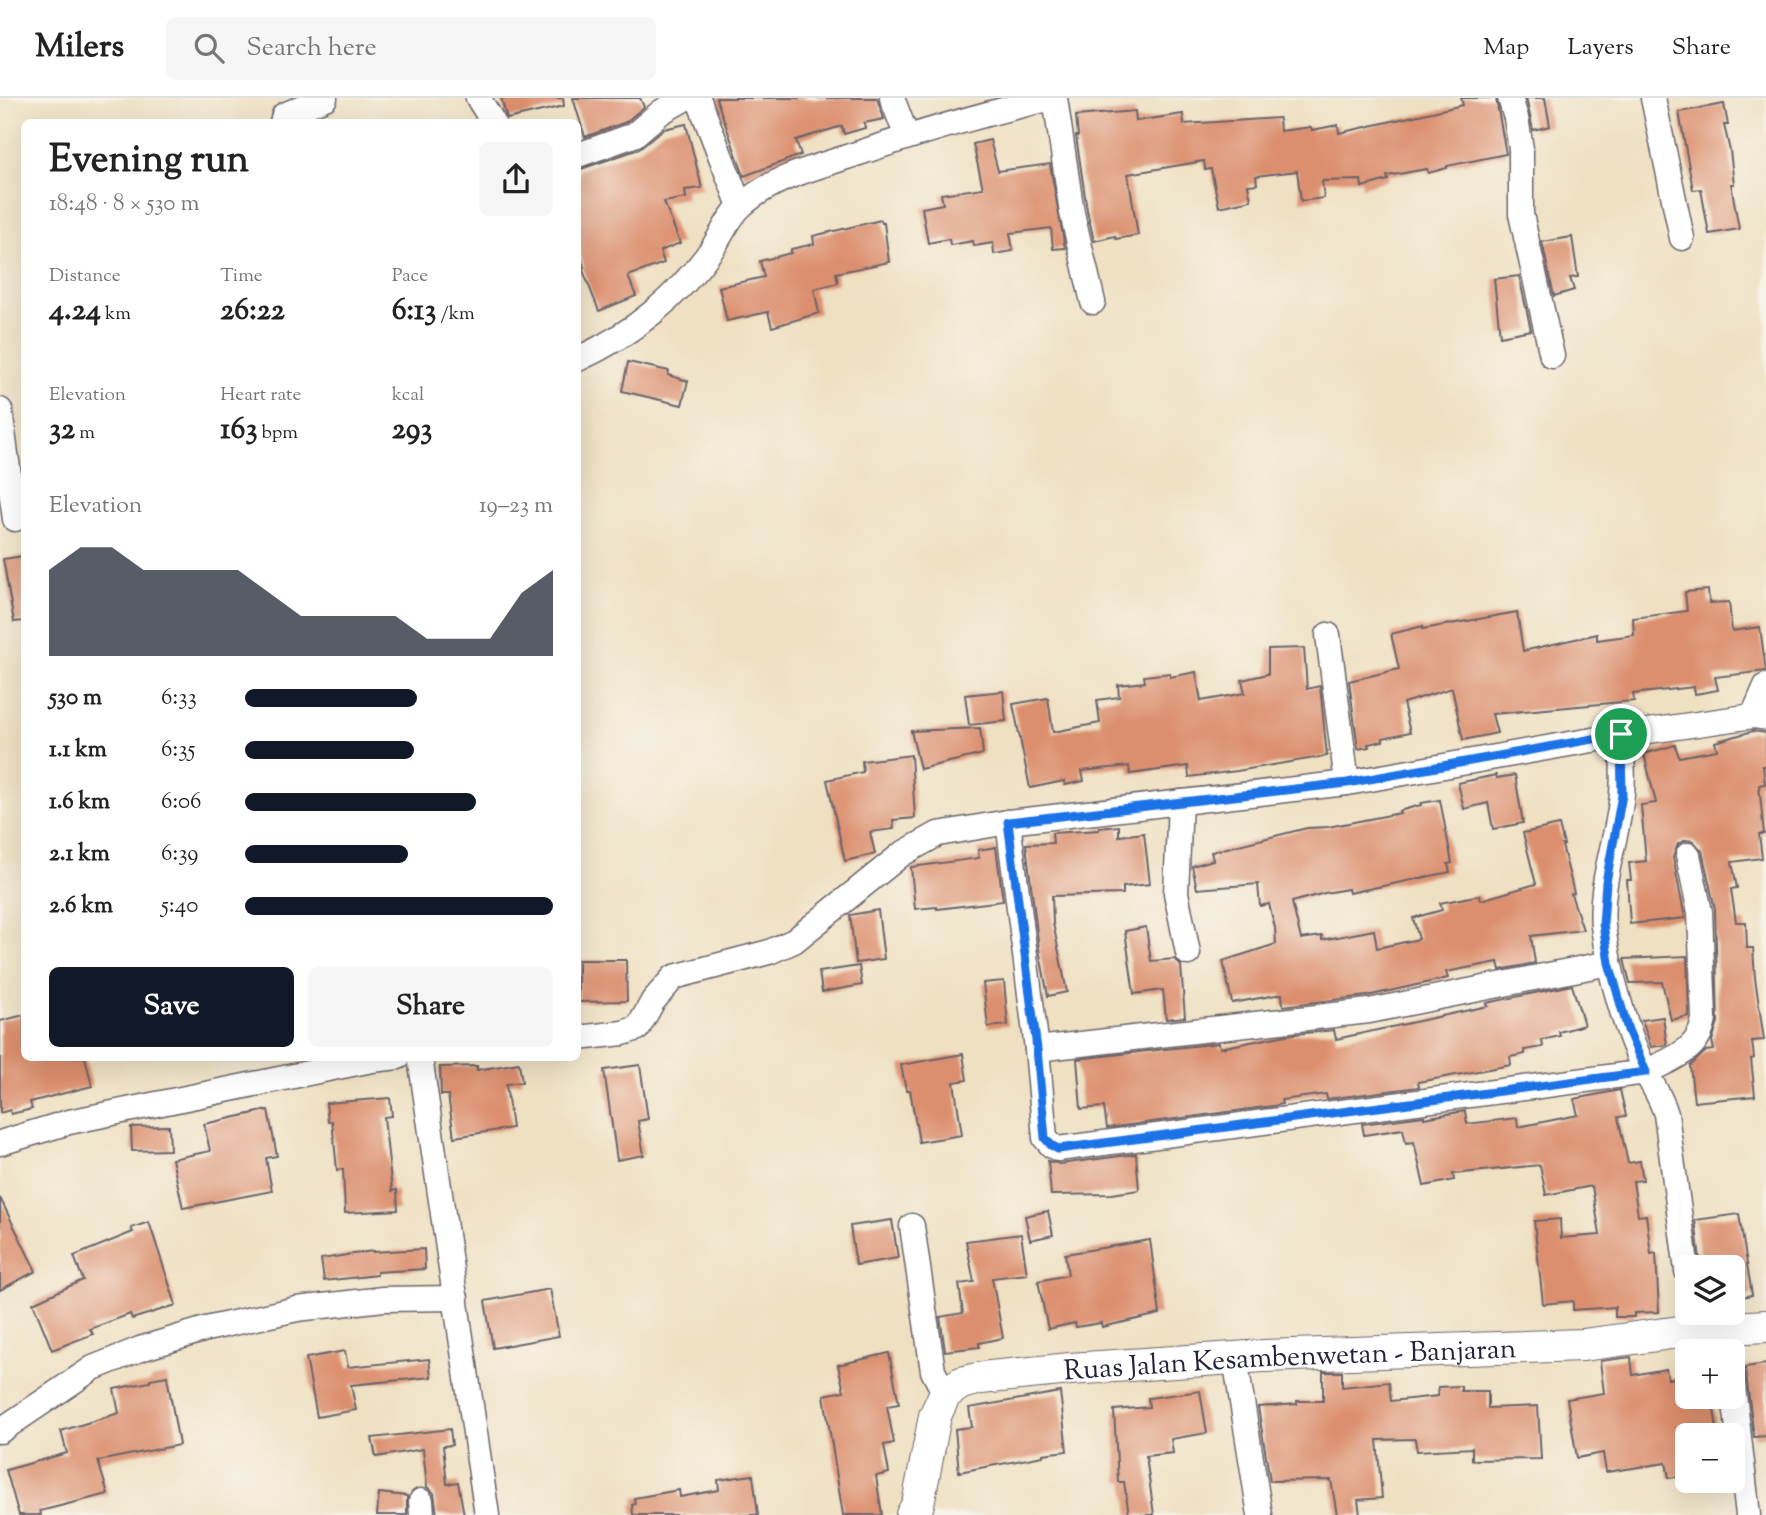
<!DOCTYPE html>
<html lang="en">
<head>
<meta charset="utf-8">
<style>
	body { margin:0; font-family:"Sorts Mill Goudy",serif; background:#f6f6f6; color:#222; height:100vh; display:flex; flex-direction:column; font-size:26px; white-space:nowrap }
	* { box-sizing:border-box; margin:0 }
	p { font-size:23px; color:#767676 }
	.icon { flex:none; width:38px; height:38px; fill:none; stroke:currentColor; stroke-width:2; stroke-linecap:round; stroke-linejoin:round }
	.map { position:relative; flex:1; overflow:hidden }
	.drawer { position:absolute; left:21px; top:21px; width:560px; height:942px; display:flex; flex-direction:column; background:#fff; border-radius:10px; box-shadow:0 7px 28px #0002 }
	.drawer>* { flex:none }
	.controls { position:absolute; left:1675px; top:1157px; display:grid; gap:14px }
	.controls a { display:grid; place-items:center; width:70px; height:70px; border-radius:10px; background:#fff; box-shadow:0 7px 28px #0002; font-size:35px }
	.pin { position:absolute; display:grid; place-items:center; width:60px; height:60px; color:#fff; margin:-30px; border:4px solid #fff; border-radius:50%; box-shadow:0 2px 7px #0007 }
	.round { display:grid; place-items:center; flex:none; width:74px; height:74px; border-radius:10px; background:#f6f6f6 }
	.overview { display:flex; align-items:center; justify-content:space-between; height:119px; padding:0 28px }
	h1 { font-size:38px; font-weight:800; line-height:52px }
	.metrics { display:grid; grid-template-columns:repeat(3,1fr); gap:10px; height:119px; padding:7px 28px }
	.metrics div { display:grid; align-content:center }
	.metrics b { font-size:30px; font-weight:800 }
	.metrics small { font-size:19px; font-weight:400 }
	.metrics p { font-size:19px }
	.chart { height:196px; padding:14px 28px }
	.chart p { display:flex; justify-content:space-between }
	.chart svg { width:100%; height:126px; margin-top:7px; fill:#111827; opacity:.7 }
	.action { display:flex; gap:14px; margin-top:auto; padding:14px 28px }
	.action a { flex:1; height:80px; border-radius:10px; background:#111827; color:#fff; font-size:28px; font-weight:800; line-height:80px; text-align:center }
	.action a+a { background:#f6f6f6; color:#222 }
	ul { padding:0 28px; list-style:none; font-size:23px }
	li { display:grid; grid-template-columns:112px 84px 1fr; align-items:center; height:52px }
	li i { height:18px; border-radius:9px; background:#111827 }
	header { display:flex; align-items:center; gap:42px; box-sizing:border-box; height:98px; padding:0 35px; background:#fff; border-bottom:2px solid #e0e0e0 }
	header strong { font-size:33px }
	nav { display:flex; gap:38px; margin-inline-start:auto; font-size:24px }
	.search { width:490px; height:63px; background:#f6f6f6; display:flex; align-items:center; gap:18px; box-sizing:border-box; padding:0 24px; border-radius:10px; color:#767676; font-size:26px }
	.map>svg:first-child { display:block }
	.building { fill:#dc8f6e }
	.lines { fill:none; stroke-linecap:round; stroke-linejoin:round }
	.minor-casing { stroke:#6a646a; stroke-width:27 }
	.major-casing { stroke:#6a646a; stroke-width:34 }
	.minor { stroke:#fff; stroke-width:24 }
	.major { stroke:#fff; stroke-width:32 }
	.route-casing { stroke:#fff; stroke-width:14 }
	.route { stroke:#1a73e8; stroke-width:9 }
	.labels { text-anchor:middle; stroke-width:5; stroke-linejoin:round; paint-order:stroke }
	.street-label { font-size:28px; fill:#22223b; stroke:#f7f3e8 }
</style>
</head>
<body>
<header>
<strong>Milers</strong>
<div class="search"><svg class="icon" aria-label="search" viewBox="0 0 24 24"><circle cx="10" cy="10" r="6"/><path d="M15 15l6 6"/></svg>Search here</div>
<nav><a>Map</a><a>Layers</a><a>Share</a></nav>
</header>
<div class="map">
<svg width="1766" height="1417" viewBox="0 0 1766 1417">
	<rect width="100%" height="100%" fill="#f7f3e8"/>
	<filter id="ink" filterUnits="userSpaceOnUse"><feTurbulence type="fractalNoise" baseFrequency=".0143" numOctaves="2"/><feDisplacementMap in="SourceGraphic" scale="14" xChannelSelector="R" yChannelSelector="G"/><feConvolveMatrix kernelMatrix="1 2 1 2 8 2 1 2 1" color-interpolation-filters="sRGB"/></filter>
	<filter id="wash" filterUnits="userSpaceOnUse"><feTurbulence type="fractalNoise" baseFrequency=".00686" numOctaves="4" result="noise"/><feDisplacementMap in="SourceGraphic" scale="28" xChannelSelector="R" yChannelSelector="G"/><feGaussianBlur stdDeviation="1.57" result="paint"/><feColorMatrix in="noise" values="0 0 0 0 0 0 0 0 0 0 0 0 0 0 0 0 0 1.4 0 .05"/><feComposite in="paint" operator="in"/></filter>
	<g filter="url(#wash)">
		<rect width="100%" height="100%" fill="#efe0c2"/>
		<g id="blocks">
			<!-- building -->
			<g class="building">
				<path d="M501,0H563L564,8L507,21Z"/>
				<path d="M573,0H640L644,9L626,24L585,39Z"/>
				<path d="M716,0H877L884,21L864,25L865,30L844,36L842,28L796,42L801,57L744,78Z"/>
				<path d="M1461,0H1496L1506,56L1447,68V70L1428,75L1427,71L1387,78L1388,82L1362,89L1361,82L1322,83L1324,100L1301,103L1297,73L1256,78L1257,86L1248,87L1251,102L1219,109L1211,71L1205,72L1204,63L1128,76L1138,137L1116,141L1115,138L1094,143L1087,112L1076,38H1078L1076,18L1135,13L1136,23L1183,16L1184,26L1279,20L1280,33L1311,29L1312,32L1338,27L1339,35L1463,7Z"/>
				<path d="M1526,0H1545L1550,28L1533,32Z"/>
				<path d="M1724,6L1728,27H1724L1730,53L1734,86H1731L1739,131L1709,136L1701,91L1693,92L1679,14Z"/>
				<path d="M686,26L702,90L685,92L686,100L664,104L680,145L660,153L664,165L628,178L636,198L599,213L582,170L584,169L578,151V72L639,51L664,31Z"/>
				<path d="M990,42L998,73L1050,66L1065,150L1053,151L1051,130L1010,135L1013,153L994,156L993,145L974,148L973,143L950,147L949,141L928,145L922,110L943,106L941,96L983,90L973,46Z"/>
				<path d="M881,122L882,125H884L889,164L836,175L838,185L814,191L819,215L772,229L768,214L727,223L719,189L764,179L760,163L791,155V151L814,146L813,138Z"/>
				<path d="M1572,139L1578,179L1570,180L1574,192L1554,198L1542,144Z"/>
				<path d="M1519,178L1531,232L1500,238L1494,181Z"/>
				<path d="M628,264L669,273L668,277L688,283L682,307L622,293Z"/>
				<path d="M24,458V523L14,524L3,461Z"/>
				<path d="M1708,492L1709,505L1729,504L1732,533L1760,529L1766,573L1715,579L1718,592L1695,596L1694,589L1633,596L1634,603L1622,604L1492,616L1497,635L1463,642L1452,590L1403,605L1410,634L1383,640V643L1368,646L1369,649L1358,651L1349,583L1399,571L1391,536L1423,528V531L1517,514L1523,553L1597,536V542L1634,537L1633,520L1687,513L1685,494Z"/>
				<path d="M1304,550L1307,591L1320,588L1327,658L1237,673L1189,679L1188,668L1130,676L1129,668L1082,673L1084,683L1065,687L1064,683L1030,690L1013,606L1048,600L1053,634L1100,625L1097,602L1119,599L1118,587L1145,584L1144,578L1170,575V579L1196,574L1201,603L1245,595L1242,582L1268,576V551Z"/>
				<path d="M1003,593L1006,623L969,627L965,597Z"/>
				<path d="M980,630L983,656L920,671L911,633Z"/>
				<path d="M1753,633L1766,635V668H1763L1765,686L1759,687L1764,736H1759L1762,760L1732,764L1737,790L1731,791L1736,824H1746L1747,850H1753L1755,880L1764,942L1752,943L1754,960L1751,961L1755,998L1694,1004L1690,968L1706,953L1714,952L1712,943L1718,924L1715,811L1702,753L1693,743L1686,742L1678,746L1673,759L1685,820L1630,826L1627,782H1631L1629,765L1646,763L1641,707L1656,705L1644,656L1675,647L1679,659L1717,652L1715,644Z"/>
				<path d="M911,657L915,720L893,722L894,731L870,734L875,756L845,763L827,682L863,674L862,663Z"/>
				<path d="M1496,677L1497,680L1515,677L1523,725L1493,731L1488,705L1464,711L1458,685Z"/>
				<path d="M1440,702L1452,765L1448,766L1450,774L1349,795L1348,791L1325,795L1292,804L1301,841L1322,838V842L1374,832L1377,850L1419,841L1413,820L1442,812L1440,805L1480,797L1481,802L1536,786L1523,735L1559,727L1564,747H1562L1574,795L1571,796L1583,832L1531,838L1535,865L1500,872L1498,864L1446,874L1448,880L1367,898L1283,908L1282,896L1232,905L1223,863L1276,846L1275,830L1269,806L1260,808L1258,786L1197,791L1192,768L1213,762L1211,754L1307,730L1328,729L1400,715L1399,713L1421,707V705Z"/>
				<path d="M1119,728V738L1144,735L1150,786L1123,789V796L1052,798L1053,825L1067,894L1048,898L1039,851L1026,746L1053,745L1052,735L1099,732V730Z"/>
				<path d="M996,749L1003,803L937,811V809L915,811L911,769L979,760L978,752Z"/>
				<path d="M878,812L884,861L856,865L850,817Z"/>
				<path d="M1146,829L1151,863L1175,861L1181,868L1185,919L1166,921L1163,892L1134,896L1125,833Z"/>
				<path d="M1687,858L1689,918L1671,922L1662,884L1630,885L1624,861Z"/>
				<path d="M578,862H626L627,903L578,904Z"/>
				<path d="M859,868L862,887L822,894L819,874Z"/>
				<path d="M1004,883L1008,927L988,929L983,885Z"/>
				<path d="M1572,887L1584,927L1559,934L1560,938L1542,942L1543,949L1524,952L1525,956L1510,959L1511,967L1418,984L1419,989L1327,1001L1326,996L1281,1002L1282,1006L1273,1008L1107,1030L1104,1009L1081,1011L1077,961L1219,945L1220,950L1286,937L1334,932L1336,941L1488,908L1487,905Z"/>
				<path d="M24,917V959H85L92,988L30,1004L32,1011L11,1016L10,1012L0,1015V923Z"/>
				<path d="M1663,919L1667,947L1651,949L1642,922Z"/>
				<path d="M963,956L967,982L954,984L962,1037L919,1044L910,992H906L901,967Z"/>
				<path d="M519,965L522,984L506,986L512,1030L454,1039L448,997H441L440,969L477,968V972Z"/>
				<path d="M640,967L648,1021L638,1023L644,1057L617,1062L604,972Z"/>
				<path d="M1620,992L1626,1018L1618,1019L1628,1065L1640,1063L1643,1082L1633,1083L1638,1118L1646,1117L1651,1156L1656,1155L1659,1214L1634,1215V1219H1615V1209L1573,1212V1203L1543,1206L1534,1123L1560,1121L1561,1140L1600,1137L1592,1088L1546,1097L1540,1067L1453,1076L1454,1082L1424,1088L1414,1044L1406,1045L1403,1031L1364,1037L1362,1026L1424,1018V1020L1465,1013L1467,1026L1517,1020L1518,1029L1578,1017L1574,1001Z"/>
				<path d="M390,1000L392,1018L384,1019L392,1093L397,1092L398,1112L345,1115L343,1071L337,1072L332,1023L328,1024L326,1005Z"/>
				<path d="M268,1012L277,1058L266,1060L272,1093L183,1110L172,1061L210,1053L204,1026Z"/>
				<path d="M169,1028L170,1052L132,1053L131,1029Z"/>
				<path d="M1136,1056L1139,1092L1112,1096L1051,1097L1048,1063L1060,1066Z"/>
				<path d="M0,1100L36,1173L0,1192Z"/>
				<path d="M1048,1113L1053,1137L1030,1142L1025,1118Z"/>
				<path d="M1739,1116L1752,1197L1732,1201V1169H1701L1695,1122Z"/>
				<path d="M892,1122L898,1160L856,1167L850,1128Z"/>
				<path d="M149,1124L176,1207L132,1221L130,1216L90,1231L93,1236L52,1252L33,1205L83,1182L74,1158L133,1134L131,1130Z"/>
				<path d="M1021,1136L1027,1176L992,1180L1003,1240L979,1245V1249L945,1253L940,1219L963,1215L959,1186L974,1184L966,1143Z"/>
				<path d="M1150,1142L1160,1216L1102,1229L1101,1225L1076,1229L1075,1225L1048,1231L1038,1183L1068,1177L1065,1156Z"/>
				<path d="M424,1151L425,1171L377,1174V1177L324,1183L321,1161L373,1153V1154Z"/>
				<path d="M550,1191L559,1238L493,1250L485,1203Z"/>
				<path d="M345,1253L348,1269L429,1261L431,1279L351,1287L356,1312L317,1319L306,1260Z"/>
				<path d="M889,1255L899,1306L887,1308L894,1345L884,1347L889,1375L876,1378L882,1417H843L824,1297L844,1293L838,1267Z"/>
				<path d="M1631,1259L1633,1277L1666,1271L1668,1281L1687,1278V1298H1712L1718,1337H1687V1377L1669,1380L1666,1365L1606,1374L1603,1355L1577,1360L1567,1301L1604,1295L1600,1263Z"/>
				<path d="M1766,1266V1338L1754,1339L1745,1269Z"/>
				<path d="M1323,1274H1342V1289L1389,1284L1391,1303L1438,1298V1289L1461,1288V1293H1488V1310L1538,1308L1541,1361L1472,1362V1350L1417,1353L1415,1341L1377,1342L1382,1400L1358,1402L1360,1417H1337L1331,1382L1270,1383L1258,1309L1297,1306V1303H1323Z"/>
				<path d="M167,1278L179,1347L98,1363L108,1396L40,1413L41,1417H19L6,1372L67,1355L61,1333L119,1315L114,1291L150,1284V1281Z"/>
				<path d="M1200,1293L1207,1335L1171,1341L1173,1355L1146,1358L1154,1417H1129L1124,1384H1118L1114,1312L1149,1309L1148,1300Z"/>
				<path d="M1060,1294L1067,1353L1043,1356V1358L959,1374L955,1331L972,1329L969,1310Z"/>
				<path d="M450,1331L452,1347L443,1348L447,1386L458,1384L464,1417H437L434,1395L427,1389L423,1351L376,1359L372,1340Z"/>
				<path d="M753,1377L758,1417H633L632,1407L635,1406L634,1400L679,1392L680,1399L719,1392L718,1382Z"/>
				<path d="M379,1395L407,1398V1417H377Z"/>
			</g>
		</g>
	</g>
	<g filter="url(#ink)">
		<use href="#blocks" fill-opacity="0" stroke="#6a646a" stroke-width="2"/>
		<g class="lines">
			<!-- minor casing -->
			<g class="minor-casing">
				<g id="minor">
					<path d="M478,0L493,24"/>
					<path d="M698,0L740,108"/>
					<path d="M892,0L907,39"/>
					<path d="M1055,0L1072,115L1093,204"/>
					<path d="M1510,0L1516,20L1521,51V116L1552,258"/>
					<path d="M1653,0L1682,140"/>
					<path d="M282,24L284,17L325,0"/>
					<path d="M578,57L634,37L661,14L686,0"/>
					<path d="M578,261C631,237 678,199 712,151C722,137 729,118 742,107C773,79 815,70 853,57C919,35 986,14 1054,0"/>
					<path d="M0,312L15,421"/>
					<path d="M1328,537L1347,685"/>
					<path d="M1753,618L1766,588"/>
					<path d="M1621,637C1622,656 1624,676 1622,696C1618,740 1599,784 1603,828C1608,871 1626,934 1645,973C1653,988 1661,999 1666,1016L1687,1173"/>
					<path d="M1180,704L1176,795L1188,855"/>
					<path d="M1008,724L1037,951L1045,1040L1051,1047L1058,1051L1646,974C1672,960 1699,954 1704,921L1700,814L1688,757"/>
					<path d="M578,940L623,935L638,930L653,903L674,879L769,854L794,843L902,756L938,736L1008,724L1347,685L1621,637L1753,618L1766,620"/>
					<path d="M1037,951L1369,913L1609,865"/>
					<path d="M420,959L487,1417"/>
					<path d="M0,1045L69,1024L372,962L398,959"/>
					<path d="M912,1128L933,1273L945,1296"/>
					<path d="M1727,1230L1730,1253"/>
					<path d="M1235,1260L1260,1417"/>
					<path d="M1732,1279L1748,1417"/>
					<path d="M0,1333L93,1270L140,1251L206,1231L297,1211L383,1201L456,1200"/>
					<path d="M421,1403L422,1417"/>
				</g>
			</g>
			<!-- major casing -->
			<g class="major-casing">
				<g id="major">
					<path id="s1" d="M912,1417L918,1406L935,1318L945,1296L961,1285L981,1280L1070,1271L1264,1258L1583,1247L1694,1232L1766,1228"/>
				</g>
			</g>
			<!-- minor -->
			<use href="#minor" class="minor"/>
			<!-- major -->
			<use href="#major" class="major"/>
		</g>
	</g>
	<g class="lines" filter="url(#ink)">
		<!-- route casing -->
		<g class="route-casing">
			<path id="route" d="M1621,636L1622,697L1606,784L1603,826L1609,865L1628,932L1646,974L1058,1051L1051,1047L1045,1040L1037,951L1008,724L1347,685Z"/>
		</g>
		<!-- route -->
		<use href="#route" class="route"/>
	</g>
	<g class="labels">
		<!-- street labels -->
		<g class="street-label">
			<text dy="10" stroke="none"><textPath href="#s1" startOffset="476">Ruas Jalan Kesambenwetan - Banjaran</textPath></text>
		</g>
	</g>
</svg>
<div class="controls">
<a><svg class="icon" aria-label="layers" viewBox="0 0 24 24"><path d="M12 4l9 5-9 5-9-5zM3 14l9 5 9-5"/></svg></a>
<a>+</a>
<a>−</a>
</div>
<div class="pin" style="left:1621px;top:636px;background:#1e9e55"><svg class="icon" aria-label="arrive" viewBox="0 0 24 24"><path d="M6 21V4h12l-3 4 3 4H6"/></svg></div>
<section class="drawer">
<div class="overview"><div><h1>Evening run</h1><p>18:48 · 8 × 530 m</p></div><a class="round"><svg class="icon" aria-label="share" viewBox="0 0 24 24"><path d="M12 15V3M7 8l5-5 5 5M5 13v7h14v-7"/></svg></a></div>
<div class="metrics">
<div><p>Distance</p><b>4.24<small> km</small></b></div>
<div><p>Time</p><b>26:22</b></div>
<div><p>Pace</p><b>6:13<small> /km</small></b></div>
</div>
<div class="metrics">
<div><p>Elevation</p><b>32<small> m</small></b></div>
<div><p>Heart rate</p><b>163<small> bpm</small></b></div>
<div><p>kcal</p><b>293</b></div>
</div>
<div class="chart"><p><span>Elevation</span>19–23 m</p>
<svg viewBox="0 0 160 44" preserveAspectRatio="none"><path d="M0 44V14L10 6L20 6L30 14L40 14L50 14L60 14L70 22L80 30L90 30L100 30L110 30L120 38L130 38L140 38L150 22L160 14V44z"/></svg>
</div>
<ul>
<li><b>530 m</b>6:33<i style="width:56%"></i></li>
<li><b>1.1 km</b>6:35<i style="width:55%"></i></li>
<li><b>1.6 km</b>6:06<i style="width:75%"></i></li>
<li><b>2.1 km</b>6:39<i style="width:53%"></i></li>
<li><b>2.6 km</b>5:40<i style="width:100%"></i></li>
</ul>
<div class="action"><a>Save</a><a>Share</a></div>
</section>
</div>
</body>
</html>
